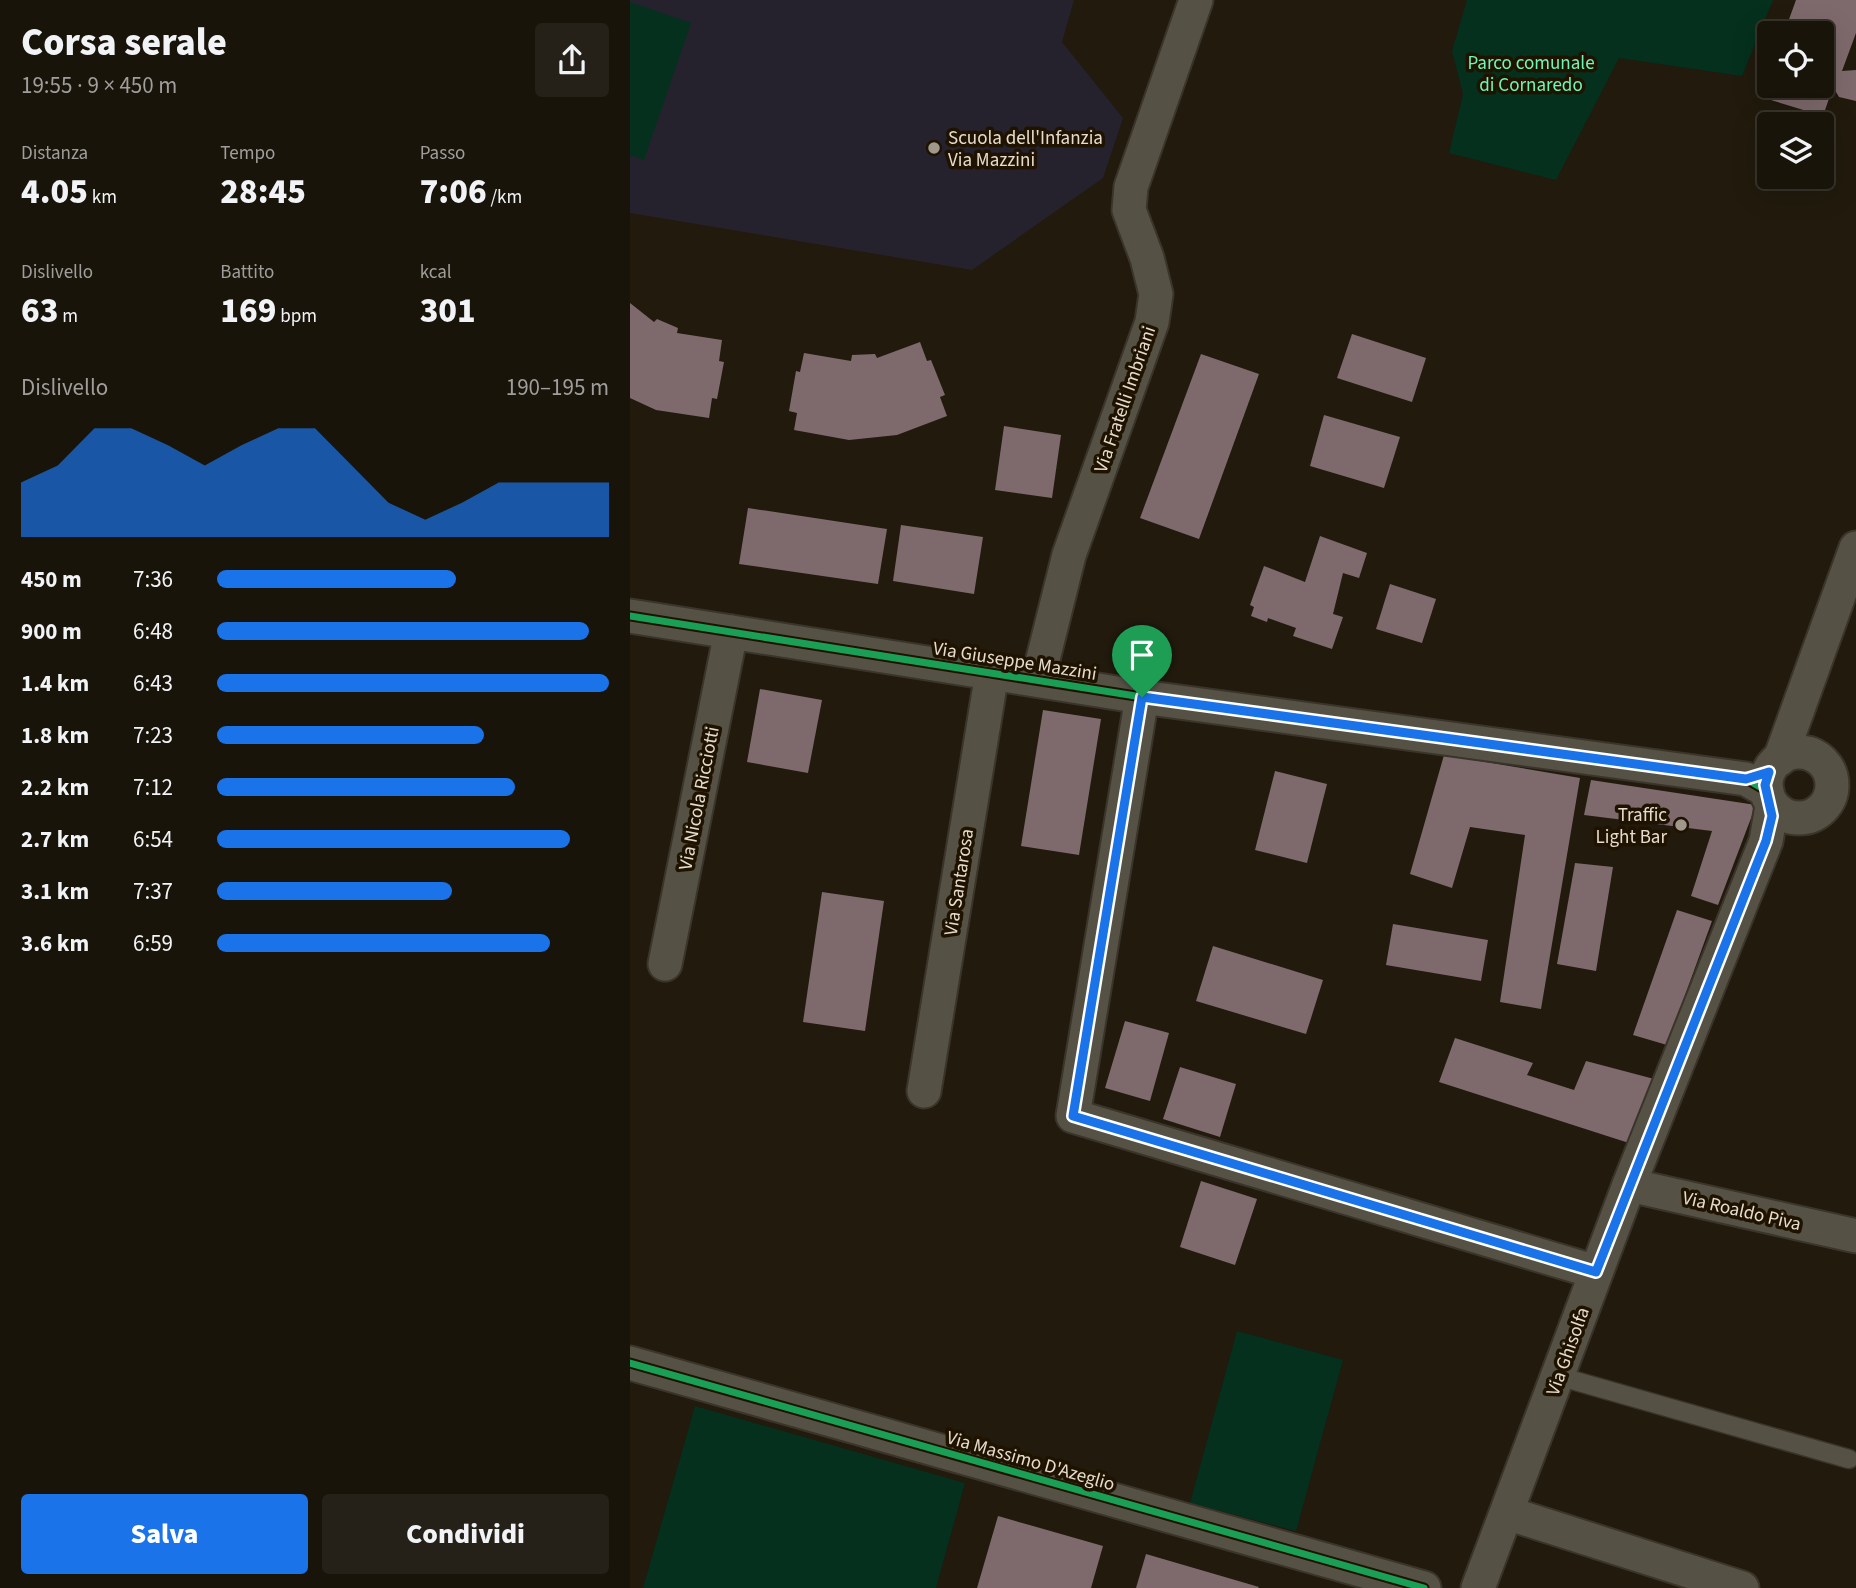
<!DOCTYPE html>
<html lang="it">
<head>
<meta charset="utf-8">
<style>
	body { margin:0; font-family:"Source Sans 3",sans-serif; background:#262118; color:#f1f3f6; height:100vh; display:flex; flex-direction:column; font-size:26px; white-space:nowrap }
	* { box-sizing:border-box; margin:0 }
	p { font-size:23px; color:#9f9e9c }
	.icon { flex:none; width:38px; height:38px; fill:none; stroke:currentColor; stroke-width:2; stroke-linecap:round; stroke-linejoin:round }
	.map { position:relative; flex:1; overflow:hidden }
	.side { display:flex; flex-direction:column; background:#19140a; width:630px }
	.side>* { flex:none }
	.tools { position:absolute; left:1127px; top:21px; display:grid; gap:14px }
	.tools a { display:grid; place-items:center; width:77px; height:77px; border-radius:7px; background:#19140a; box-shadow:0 7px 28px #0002,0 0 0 2px #37332b; font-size:35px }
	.pin { position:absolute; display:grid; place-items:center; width:60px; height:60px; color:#fff; margin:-72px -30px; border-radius:50% 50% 50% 0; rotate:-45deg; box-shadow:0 0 7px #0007 }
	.pin .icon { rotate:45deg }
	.round { display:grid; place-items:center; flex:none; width:74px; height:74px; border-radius:7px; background:#262118 }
	.summary { display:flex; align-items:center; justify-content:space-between; height:119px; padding:0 21px }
	h1 { font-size:38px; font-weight:800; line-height:52px }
	.figures { display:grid; grid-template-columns:repeat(3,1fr); gap:10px; height:119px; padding:7px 21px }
	.figures div { display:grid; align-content:center }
	.figures b { font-size:35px; font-weight:800 }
	.figures small { font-size:19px; font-weight:400 }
	.figures p { font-size:19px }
	.chart { height:196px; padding:14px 21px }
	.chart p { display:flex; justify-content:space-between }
	.chart svg { width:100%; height:126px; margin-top:7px; fill:#1a73e8; opacity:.7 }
	.primary-button { display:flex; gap:14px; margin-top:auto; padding:14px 21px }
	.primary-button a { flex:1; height:80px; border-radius:7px; background:#1a73e8; color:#fff; font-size:28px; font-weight:800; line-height:80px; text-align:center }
	.primary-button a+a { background:#262118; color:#f1f3f6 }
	ul { padding:0 21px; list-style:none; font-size:23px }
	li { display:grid; grid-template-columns:112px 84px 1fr; align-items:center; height:52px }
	li i { height:18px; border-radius:9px; background:#1a73e8 }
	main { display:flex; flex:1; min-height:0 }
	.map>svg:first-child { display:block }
	.education { fill:#25222e }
	.green { fill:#04301d }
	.building { fill:#7e6a6c }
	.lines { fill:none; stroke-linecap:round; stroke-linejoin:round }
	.lane-casing { stroke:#3b342a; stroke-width:21 }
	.street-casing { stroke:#3b342a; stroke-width:37 }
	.lane { stroke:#555245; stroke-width:18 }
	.street { stroke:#555245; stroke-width:33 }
	.cycleway-casing { stroke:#1f1300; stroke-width:11 }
	.cycleway { stroke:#1a9f57; stroke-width:7 }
	.route-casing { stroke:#fff; stroke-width:14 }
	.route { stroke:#1a73e8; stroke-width:9 }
	.poi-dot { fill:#a0988b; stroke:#1f1300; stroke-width:2.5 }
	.labels { text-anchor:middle; stroke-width:7; stroke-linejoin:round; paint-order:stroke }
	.park-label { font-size:19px; fill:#6cf7ba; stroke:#1f1300 }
	.poi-label { font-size:19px; fill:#e5dccf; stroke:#1f1300; text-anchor:start }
	.street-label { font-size:19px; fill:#e5dccf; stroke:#1f1300 }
</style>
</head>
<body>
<main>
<section class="side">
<div class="summary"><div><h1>Corsa serale</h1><p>19:55 · 9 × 450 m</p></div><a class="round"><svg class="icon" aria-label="share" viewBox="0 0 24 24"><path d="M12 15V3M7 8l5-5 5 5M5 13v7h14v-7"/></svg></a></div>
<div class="figures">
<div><p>Distanza</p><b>4.05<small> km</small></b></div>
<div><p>Tempo</p><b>28:45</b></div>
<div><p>Passo</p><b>7:06<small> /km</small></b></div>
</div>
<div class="figures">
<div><p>Dislivello</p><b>63<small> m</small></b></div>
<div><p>Battito</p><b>169<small> bpm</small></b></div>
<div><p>kcal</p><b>301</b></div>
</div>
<div class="chart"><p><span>Dislivello</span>190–195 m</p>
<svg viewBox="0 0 160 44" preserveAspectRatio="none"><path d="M0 44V25L10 19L20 6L30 6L40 12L50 19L60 12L70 6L80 6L90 19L100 32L110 38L120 32L130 25L140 25L150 25L160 25V44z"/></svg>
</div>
<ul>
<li><b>450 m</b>7:36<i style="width:61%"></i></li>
<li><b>900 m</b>6:48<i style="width:95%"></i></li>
<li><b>1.4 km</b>6:43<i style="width:100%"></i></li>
<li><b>1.8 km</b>7:23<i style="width:68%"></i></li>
<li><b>2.2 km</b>7:12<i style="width:76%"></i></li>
<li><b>2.7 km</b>6:54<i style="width:90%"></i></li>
<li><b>3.1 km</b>7:37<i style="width:60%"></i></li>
<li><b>3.6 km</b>6:59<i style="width:85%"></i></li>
</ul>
<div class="primary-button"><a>Salva</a><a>Condividi</a></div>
</section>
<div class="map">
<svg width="1226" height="1588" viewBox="0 0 1226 1588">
	<rect width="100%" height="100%" fill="#211a0d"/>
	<!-- education -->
	<path class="education" d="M0,0H444L432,42L493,118L473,178L342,270L0,213Z"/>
	<!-- green -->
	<g class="green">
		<path d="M837,0H1143L1112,76L989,58L926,180L819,153L833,94L822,51Z"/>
		<path d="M0,2L61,23L14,160L0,155Z"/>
		<path d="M607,1331L713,1360L666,1531L560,1503Z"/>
		<path d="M65,1406L335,1483L306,1588H13Z"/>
	</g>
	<!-- building -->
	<g class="building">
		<path d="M1166,0H1226V33L1212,71L1226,70V101L1209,97L1203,87L1193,116L1131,97L1139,74V86H1192V33H1154Z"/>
		<path d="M0,303L24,322L27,319L48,328L47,333L92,340L89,361L94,362L87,399L82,398L79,418L26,410L0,398Z"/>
		<path d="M722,334L796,358L782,402L707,378Z"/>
		<path d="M290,342L297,361L301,360L315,395L310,397L317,416L267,435L219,440L164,430L167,413L159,411L166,371L170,372L174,353L221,361L222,355L245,354L247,358Z"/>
		<path d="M571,354L629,374L569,539L510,518Z"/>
		<path d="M694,415L770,437L754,488L680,466Z"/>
		<path d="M374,426L431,435L422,498L365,490Z"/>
		<path d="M118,508L257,529L248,584L109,564Z"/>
		<path d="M271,525L353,537L344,594L263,581Z"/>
		<path d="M690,536L737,553L729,578L713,573L703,614L713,617L702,649L663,636L666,628L638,618L637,622L621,616L624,607L620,605L634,566L675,582Z"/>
		<path d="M760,584L806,599L792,643L746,629Z"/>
		<path d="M130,689L192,700L178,773L117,762Z"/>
		<path d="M413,710L471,719L449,855L391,846Z"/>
		<path d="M814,755L950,778L911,1009L870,1002L895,835L840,827L822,888L780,874Z"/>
		<path d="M645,771L697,784L677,863L625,850Z"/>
		<path d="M961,780L1126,805L1088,905L1061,896L1082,831L954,815Z"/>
		<path d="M945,863L983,867L966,971L927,964Z"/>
		<path d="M192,892L254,901L235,1031L173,1022Z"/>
		<path d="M1047,910L1082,921L1037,1045L1003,1035Z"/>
		<path d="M763,924L858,940L851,981L756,965Z"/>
		<path d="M583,946L693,980L676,1034L566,1001Z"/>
		<path d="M495,1021L539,1033L520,1101L475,1088Z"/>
		<path d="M825,1038L903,1063L897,1075L944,1090L956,1061L1028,1080L1002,1144L809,1082Z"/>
		<path d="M550,1067L606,1084L590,1137L533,1119Z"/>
		<path d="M571,1181L627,1199L605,1265L550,1247Z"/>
		<path d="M368,1516L473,1546L461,1588H347Z"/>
		<path d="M516,1554L629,1587L628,1588H506Z"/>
	</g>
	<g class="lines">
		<!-- lane casing -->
		<g class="lane-casing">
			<path id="lane" d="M928,1376L1219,1459"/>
		</g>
		<!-- street casing -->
		<g class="street-casing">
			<g id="street">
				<path d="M0,616L512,697L1116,779L1137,791"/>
				<path d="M408,679L439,555L522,322L526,294L517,258L499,210L501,187L566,0"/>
				<path d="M512,697L443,1116L966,1272"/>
				<circle cx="1169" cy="785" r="33"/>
				<path d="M1150,759L1226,548"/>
				<path d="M35,964L101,632"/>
				<path d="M294,1091L362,673"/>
				<path d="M999,1185L1226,1236"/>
				<path d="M0,1363L794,1588"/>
				<path d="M877,1513L1112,1588"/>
				<path d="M848,1588L999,1185L1136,841L1142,806"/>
			</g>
		</g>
		<!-- lane -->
		<use href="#lane" class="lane"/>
		<!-- street -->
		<use href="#street" class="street"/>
		<!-- cycleway casing -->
		<g class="cycleway-casing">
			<g id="cycleway">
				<path d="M0,616L512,697L1116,779L1137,791"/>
				<path d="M512,697L443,1116L966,1272"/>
				<path d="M0,1363L794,1588"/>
			</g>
		</g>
		<!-- cycleway -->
		<use href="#cycleway" class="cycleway"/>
	</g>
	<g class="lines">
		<!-- route casing -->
		<g class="route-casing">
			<path id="route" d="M512,697L1116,779L1139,772L1135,785L1142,816L1136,841L966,1272L443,1116Z"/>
		</g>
		<!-- route -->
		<use href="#route" class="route"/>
	</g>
	<!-- markers -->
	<g class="poi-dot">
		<circle cx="304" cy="148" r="7"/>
		<circle cx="1051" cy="825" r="7"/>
	</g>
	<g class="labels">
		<!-- park labels -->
		<g class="park-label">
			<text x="901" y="69">Parco comunale<tspan x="901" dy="22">di Cornaredo</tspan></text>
		</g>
		<!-- poi labels -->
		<g class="poi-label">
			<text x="318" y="144">Scuola dell'Infanzia<tspan x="318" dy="22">Via Mazzini</tspan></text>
			<text x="1037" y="821" text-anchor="end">Traffic<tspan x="1037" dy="22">Light Bar</tspan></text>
		</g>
		<!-- street labels -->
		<g class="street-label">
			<text transform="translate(494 399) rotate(-71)" y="7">Via Fratelli Imbriani</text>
			<text transform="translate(385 660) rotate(9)" y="7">Via Giuseppe Mazzini</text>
			<text transform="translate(68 798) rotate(-79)" y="7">Via Nicola Ricciotti</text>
			<text transform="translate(328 882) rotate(-81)" y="7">Via Santarosa</text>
			<text transform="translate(1112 1210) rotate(13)" y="7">Via Roaldo Piva</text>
			<text transform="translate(937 1351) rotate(-70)" y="7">Via Ghisolfa</text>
			<text transform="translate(401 1460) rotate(16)" y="7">Via Massimo D'Azeglio</text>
		</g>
	</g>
</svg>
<div class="tools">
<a><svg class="icon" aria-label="locate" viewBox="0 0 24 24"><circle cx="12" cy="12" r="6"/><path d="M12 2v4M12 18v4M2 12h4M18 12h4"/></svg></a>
<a><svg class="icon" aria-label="layers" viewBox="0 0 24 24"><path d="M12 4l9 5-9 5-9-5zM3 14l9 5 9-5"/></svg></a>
</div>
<div class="pin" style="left:512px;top:697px;background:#1e9e55"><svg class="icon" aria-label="arrive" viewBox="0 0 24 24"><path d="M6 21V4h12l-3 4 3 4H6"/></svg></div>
</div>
</main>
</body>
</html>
